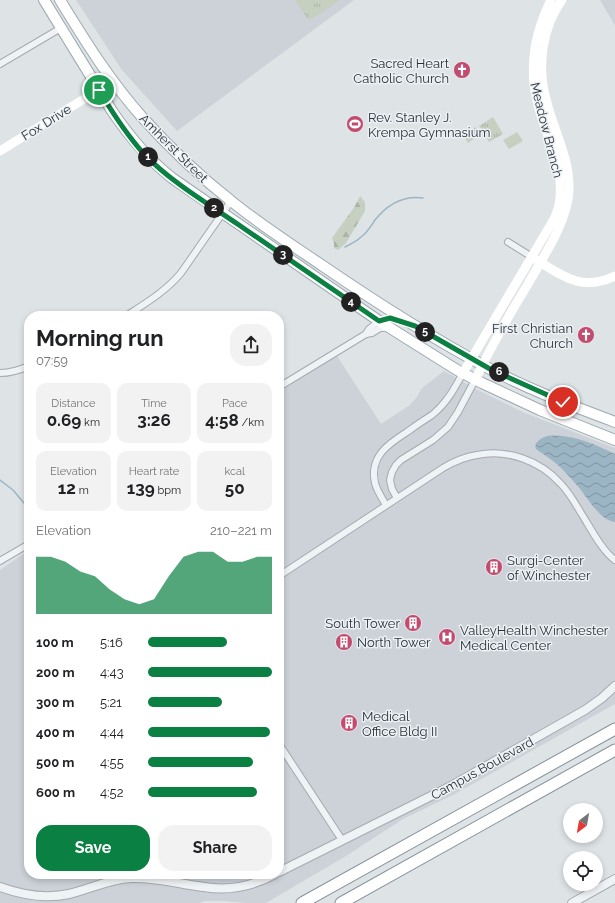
<!DOCTYPE html>
<html lang="en">
<head>
<meta charset="utf-8">
<style>
	body { margin:0; font-family:Raleway,sans-serif; background:#f2f2f2; color:#202124; height:100vh; display:flex; flex-direction:column; font-size:15px; white-space:nowrap }
	* { box-sizing:border-box; margin:0 }
	p { font-size:13px; color:#757577 }
	.icon { flex:none; width:22px; height:22px; fill:none; stroke:currentColor; stroke-width:2; stroke-linecap:round; stroke-linejoin:round }
	.map { position:relative; flex:1; overflow:hidden }
	.details { position:absolute; left:24px; top:311px; width:260px; height:568px; display:flex; flex-direction:column; background:#fff; border-radius:16px; box-shadow:0 2px 6px #0003 }
	.details>* { flex:none }
	.needle { width:26px; rotate:211deg }
	.tools { position:absolute; left:563px; top:803px; display:grid; gap:8px }
	.tools a { display:grid; place-items:center; width:40px; height:40px; border-radius:50%; background:#fff; box-shadow:0 2px 6px #0003; font-size:20px }
	.pin { position:absolute; display:grid; place-items:center; width:34px; height:34px; color:#fff; margin:-17px; border:2px solid #fff; border-radius:50%; box-shadow:0 1px 4px #0007 }
	.km { position:absolute; width:20px; height:20px; margin:-10px; border-radius:50%; background:#222; color:#fff; font-size:11px; line-height:20px; text-align:center }
	.round { display:grid; place-items:center; flex:none; width:42px; height:42px; border-radius:16px; background:#f2f2f2 }
	.headline { display:flex; align-items:center; justify-content:space-between; height:68px; padding:0 12px }
	h1 { font-size:22px; font-weight:700; line-height:30px }
	.metrics { display:grid; grid-template-columns:repeat(3,1fr); gap:6px; height:68px; padding:4px 12px }
	.metrics div { display:grid; align-content:center; border-radius:10px; background:#f2f2f2; text-align:center }
	.metrics b { font-size:17px; font-weight:700 }
	.metrics small { font-size:11px; font-weight:400 }
	.metrics p { font-size:11px }
	.chart { height:112px; padding:8px 12px }
	.chart p { display:flex; justify-content:space-between }
	.chart svg { width:100%; height:72px; margin-top:4px; fill:#0b8043; opacity:.7 }
	.button { display:flex; gap:8px; margin-top:auto; padding:8px 12px }
	.button a { flex:1; height:46px; border-radius:16px; background:#0b8043; color:#fff; font-size:16px; font-weight:700; line-height:46px; text-align:center }
	.button a+a { background:#f2f2f2; color:#202124 }
	ul { padding:0 12px; list-style:none; font-size:13px }
	li { display:grid; grid-template-columns:64px 48px 1fr; align-items:center; height:30px }
	li i { height:10px; border-radius:5px; background:#0b8043 }
	.map>svg:first-child { display:block }
	.built { fill:#ccd2d8 }
	.grass { fill:url(#grass-tufts) }
	.forest { fill:url(#forest-firs) }
	.pitch { fill:#c6d0c0 }
	.water { fill:url(#water-waves) }
	.lines { fill:none; stroke-linecap:round; stroke-linejoin:round }
	.stream { stroke:#9cb5c4; stroke-width:1.5 }
	.minor-casing { stroke:#a4aab0; stroke-width:8 }
	.tertiary-casing { stroke:#a4aab0; stroke-width:10 }
	.primary-casing { stroke:#9ea9b1; stroke-width:12 }
	.motorway-casing { stroke:#87929c; stroke-width:13 }
	.minor { stroke:#f0f3f5; stroke-width:6 }
	.tertiary { stroke:#f0f3f5; stroke-width:8 }
	.secondary { stroke:#fff; stroke-width:9 }
	.primary { stroke:#fff; stroke-width:10 }
	.motorway { stroke:#fff; stroke-width:11 }
	.route-casing { stroke:#fff; stroke-width:8 }
	.route { stroke:#0b8043; stroke-width:5 }
	.labels { text-anchor:middle; stroke-width:3; stroke-linejoin:round; paint-order:stroke }
	.poi-label { font-size:13px; fill:#29323c; stroke:#edf1f4; text-anchor:start }
	.street-label { font-size:13px; fill:#29323c; stroke:#edf1f4 }
</style>
</head>
<body>
<div class="map">
<svg width="615" height="903" viewBox="0 0 615 903">
	<defs>
		<pattern id="grass-tufts" width="24" height="20" patternUnits="userSpaceOnUse"><rect width="24" height="20" fill="#c6d0c0"/><path d="M3 7l-1-3M5 7V3M7 7l1-3M15 17l-1-3M17 17v-4M19 17l1-3" fill="none" stroke="#aab3a6"/></pattern>
		<pattern id="forest-firs" width="22" height="20" patternUnits="userSpaceOnUse"><rect width="22" height="20" fill="#c6d0c0"/><path d="M5 1l3.5 6h-7zM16 11l3.5 6h-7z" fill="#aab3a6"/></pattern>
		<pattern id="water-waves" width="16" height="10" patternUnits="userSpaceOnUse"><rect width="16" height="10" fill="#9cb5c4"/><path d="M0 5q4-4 8 0t8 0" fill="none" stroke="#7f94a0"/></pattern>
	</defs>
	<rect width="100%" height="100%" fill="#dee3e6"/>
	<!-- built -->
	<g class="built">
		<path d="M76,0H354L177,131L122,70Z"/>
		<path d="M600,0H615V25L614,24Z"/>
		<path d="M337,356L381,424L410,405L416,398L422,388L444,371L478,390L525,413L615,448V704L453,795L403,819L346,856L266,903H246L224,901H205L199,903H0V570L29,550V874H279V392Z"/>
	</g>
	<!-- grass -->
	<g class="grass">
		<path d="M295,0H339L329,8L311,19L309,20L307,18Z"/>
		<path d="M493,117L503,134L489,142L479,126Z"/>
		<path d="M476,127L481,134L468,143L463,135Z"/>
	</g>
	<!-- forest -->
	<path class="forest" d="M360,196L365,202V211L346,243L338,250L334,248V244L332,238L355,206Z"/>
	<!-- pitch -->
	<path class="pitch" d="M517,132L523,141L509,149L503,140Z"/>
	<!-- water -->
	<path class="water" d="M547,436C570,433 595,444 615,454V522C601,521 588,499 580,489C575,483 570,477 565,472C557,463 546,456 536,449C533,442 542,438 547,436Z"/>
	<g class="lines">
		<!-- stream -->
		<g class="stream">
			<path d="M345,247C351,244 357,241 361,237C367,233 371,226 375,220C387,205 403,195 423,198"/>
			<path d="M0,480L13,490L29,509"/>
		</g>
		<!-- minor casing -->
		<g class="minor-casing">
			<g id="minor">
				<path d="M0,64L61,28"/>
				<path d="M508,242L532,257"/>
				<path d="M126,316C146,303 166,291 181,273L231,201"/>
				<path d="M366,334L369,329L379,321"/>
				<path d="M0,373C11,373 20,370 29,366"/>
				<path d="M279,387L366,334L372,333L380,328H389"/>
				<path d="M397,498L392,489L390,480L392,472L396,465L401,460L433,440L448,427L458,412L475,380"/>
				<path d="M386,505C382,498 377,491 375,483C369,457 388,444 407,432C415,426 424,420 432,415C447,403 454,389 463,373"/>
				<path d="M0,561L29,544"/>
				<path d="M279,576L443,468C453,462 464,457 477,455C507,449 539,460 560,483C569,492 575,503 581,513C590,527 602,551 615,560"/>
				<path d="M279,744L342,840"/>
			</g>
		</g>
		<!-- tertiary casing -->
		<g class="tertiary-casing">
			<g id="tertiary">
				<path d="M279,872L451,786L585,710L602,698L615,686"/>
				<path d="M0,887C22,895 46,899 69,894C90,889 109,879 131,878C156,877 179,884 204,887C228,891 253,886 275,874"/>
				<path d="M572,903L615,879"/>
			</g>
		</g>
		<!-- primary casing -->
		<g class="primary-casing">
			<g id="primary">
				<path d="M44,0L112,111C129,136 148,159 172,178L379,321L457,370L482,383L540,410L615,440"/>
				<path d="M60,0C85,41 110,81 142,117C169,147 198,175 230,200C259,224 292,245 323,266C377,303 432,338 490,369C530,390 573,406 615,422"/>
			</g>
		</g>
		<!-- motorway casing -->
		<g class="motorway-casing">
			<g id="motorway">
				<path d="M302,903L615,729"/>
				<path d="M341,903L615,750"/>
			</g>
		</g>
		<!-- minor -->
		<use href="#minor" class="minor"/>
		<!-- tertiary -->
		<use href="#tertiary" class="tertiary"/>
		<!-- secondary -->
		<g class="secondary">
			<path d="M0,151L113,81"/>
			<path d="M535,259C563,276 581,292 615,276"/>
			<path d="M463,373L554,219C556,215 558,210 559,205C566,166 545,137 537,101C529,67 535,32 551,0"/>
			<path d="M475,380C491,347 509,315 528,284C543,257 568,221 569,190C570,158 553,129 546,99C537,66 542,28 562,0"/>
		</g>
		<!-- primary -->
		<use href="#primary" class="primary"/>
		<!-- motorway -->
		<use href="#motorway" class="motorway"/>
	</g>
	<g class="lines">
		<!-- route casing -->
		<g class="route-casing">
			<path id="route" d="M99,90C112,112 126,134 144,154C171,182 207,203 239,225C286,257 333,289 379,321L390,318L415,326L490,369L563,402"/>
		</g>
		<!-- route -->
		<use href="#route" class="route"/>
	</g>
	<!-- icons -->
	<defs>
		<g id="church-disc" transform="scale(0.9)"><circle r="9.5" fill="#c24c6f" stroke="#edf1f4"/><path d="M-1.2-6h2.4v3.5h3.3v2.4h-3.3V6h-2.4V-.1h-3.3v-2.4h3.3Z" fill="#fff"/></g>
		<g id="stadium-disc" transform="scale(0.9)"><circle r="9.5" fill="#c24c6f" stroke="#edf1f4"/><path d="M0-5a6.5 5 0 1 0 0 10a6.5 5 0 1 0 0-10ZM-3.5-1.8h7v3.6h-7Z" fill="#fff"/></g>
		<g id="building-disc" transform="scale(0.9)"><circle r="9.5" fill="#c24c6f" stroke="#edf1f4"/><path d="M-4-6H4V6H1V3H-1V6H-4ZM-2.5-4.3h1.7v1.8h-1.7ZM.8-4.3h1.7v1.8H.8ZM-2.5-1h1.7V.8h-1.7ZM.8-1h1.7V.8H.8Z" fill="#fff"/></g>
		<g id="hospital-disc" transform="scale(0.9)"><circle r="9.5" fill="#c24c6f" stroke="#edf1f4"/><path d="M-5-5h3v3.5h4V-5h3V5h-3V1.5h-4V5h-3Z" fill="#fff"/></g>
	</defs>
	<g fill-rule="evenodd">
		<use href="#church-disc" x="462" y="70"/>
		<use href="#stadium-disc" x="355" y="124"/>
		<use href="#church-disc" x="586" y="335"/>
		<use href="#building-disc" x="494" y="567"/>
		<use href="#building-disc" x="413" y="623"/>
		<use href="#hospital-disc" x="447" y="637"/>
		<use href="#building-disc" x="344" y="642"/>
		<use href="#building-disc" x="349" y="723"/>
	</g>
	<g class="labels">
		<!-- poi labels -->
		<g class="poi-label">
			<text x="449" y="68" text-anchor="end">Sacred Heart<tspan x="449" dy="15">Catholic Church</tspan></text>
			<text x="368" y="122">Rev. Stanley J.<tspan x="368" dy="15">Krempa Gymnasium</tspan></text>
			<text x="573" y="333" text-anchor="end">First Christian<tspan x="573" dy="15">Church</tspan></text>
			<text x="507" y="565">Surgi-Center<tspan x="507" dy="15">of Winchester</tspan></text>
			<text x="400" y="628" text-anchor="end">South Tower</text>
			<text x="460" y="635">ValleyHealth Winchester<tspan x="460" dy="15">Medical Center</tspan></text>
			<text x="357" y="647">North Tower</text>
			<text x="362" y="721">Medical<tspan x="362" dy="15">Office Bldg II</tspan></text>
		</g>
		<!-- street labels -->
		<g class="street-label">
			<text transform="translate(46 122) rotate(-32)" y="5">Fox Drive</text>
			<text transform="translate(547 130) rotate(76)" y="5">Meadow Branch</text>
			<text transform="translate(174 148) rotate(45)" y="5">Amherst Street</text>
			<text transform="translate(482 768) rotate(-29)" y="5">Campus Boulevard</text>
		</g>
	</g>
</svg>
<div class="tools">
<a><svg class="needle" viewBox="-14 -14 28 28"><path d="M0-13l5 13h-10z" fill="#e53935"/><path d="M0 13l5-13h-10z" fill="#757577"/></svg></a>
<a><svg class="icon" aria-label="locate" viewBox="0 0 24 24"><circle cx="12" cy="12" r="6"/><path d="M12 2v4M12 18v4M2 12h4M18 12h4"/></svg></a>
</div>
<div class="pin" style="left:99px;top:90px;background:#1e9e55"><svg class="icon" aria-label="arrive" viewBox="0 0 24 24"><path d="M6 21V4h12l-3 4 3 4H6"/></svg></div>
<div class="pin" style="left:563px;top:402px;background:#d93025"><svg class="icon" aria-label="check" viewBox="0 0 24 24"><path d="M5 12l5 5 9-10"/></svg></div>
<b class="km" style="left:148px;top:157px">1</b>
<b class="km" style="left:214px;top:208px">2</b>
<b class="km" style="left:283px;top:255px">3</b>
<b class="km" style="left:351px;top:302px">4</b>
<b class="km" style="left:425px;top:332px">5</b>
<b class="km" style="left:499px;top:372px">6</b>
<section class="details">
<div class="headline"><div><h1>Morning run</h1><p>07:59</p></div><a class="round"><svg class="icon" aria-label="share" viewBox="0 0 24 24"><path d="M12 15V3M7 8l5-5 5 5M5 13v7h14v-7"/></svg></a></div>
<div class="metrics">
<div><p>Distance</p><b>0.69<small> km</small></b></div>
<div><p>Time</p><b>3:26</b></div>
<div><p>Pace</p><b>4:58<small> /km</small></b></div>
</div>
<div class="metrics">
<div><p>Elevation</p><b>12<small> m</small></b></div>
<div><p>Heart rate</p><b>139<small> bpm</small></b></div>
<div><p>kcal</p><b>50</b></div>
</div>
<div class="chart"><p><span>Elevation</span>210–221 m</p>
<svg viewBox="0 0 160 44" preserveAspectRatio="none"><path d="M0 44V9L10 9L20 12L30 18L40 21L50 29L60 35L70 38L80 35L90 21L100 9L110 6L120 6L130 12L140 12L150 9L160 9V44z"/></svg>
</div>
<ul>
<li><b>100 m</b>5:16<i style="width:64%"></i></li>
<li><b>200 m</b>4:43<i style="width:100%"></i></li>
<li><b>300 m</b>5:21<i style="width:60%"></i></li>
<li><b>400 m</b>4:44<i style="width:98%"></i></li>
<li><b>500 m</b>4:55<i style="width:85%"></i></li>
<li><b>600 m</b>4:52<i style="width:88%"></i></li>
</ul>
<div class="button"><a>Save</a><a>Share</a></div>
</section>
</div>
</body>
</html>
